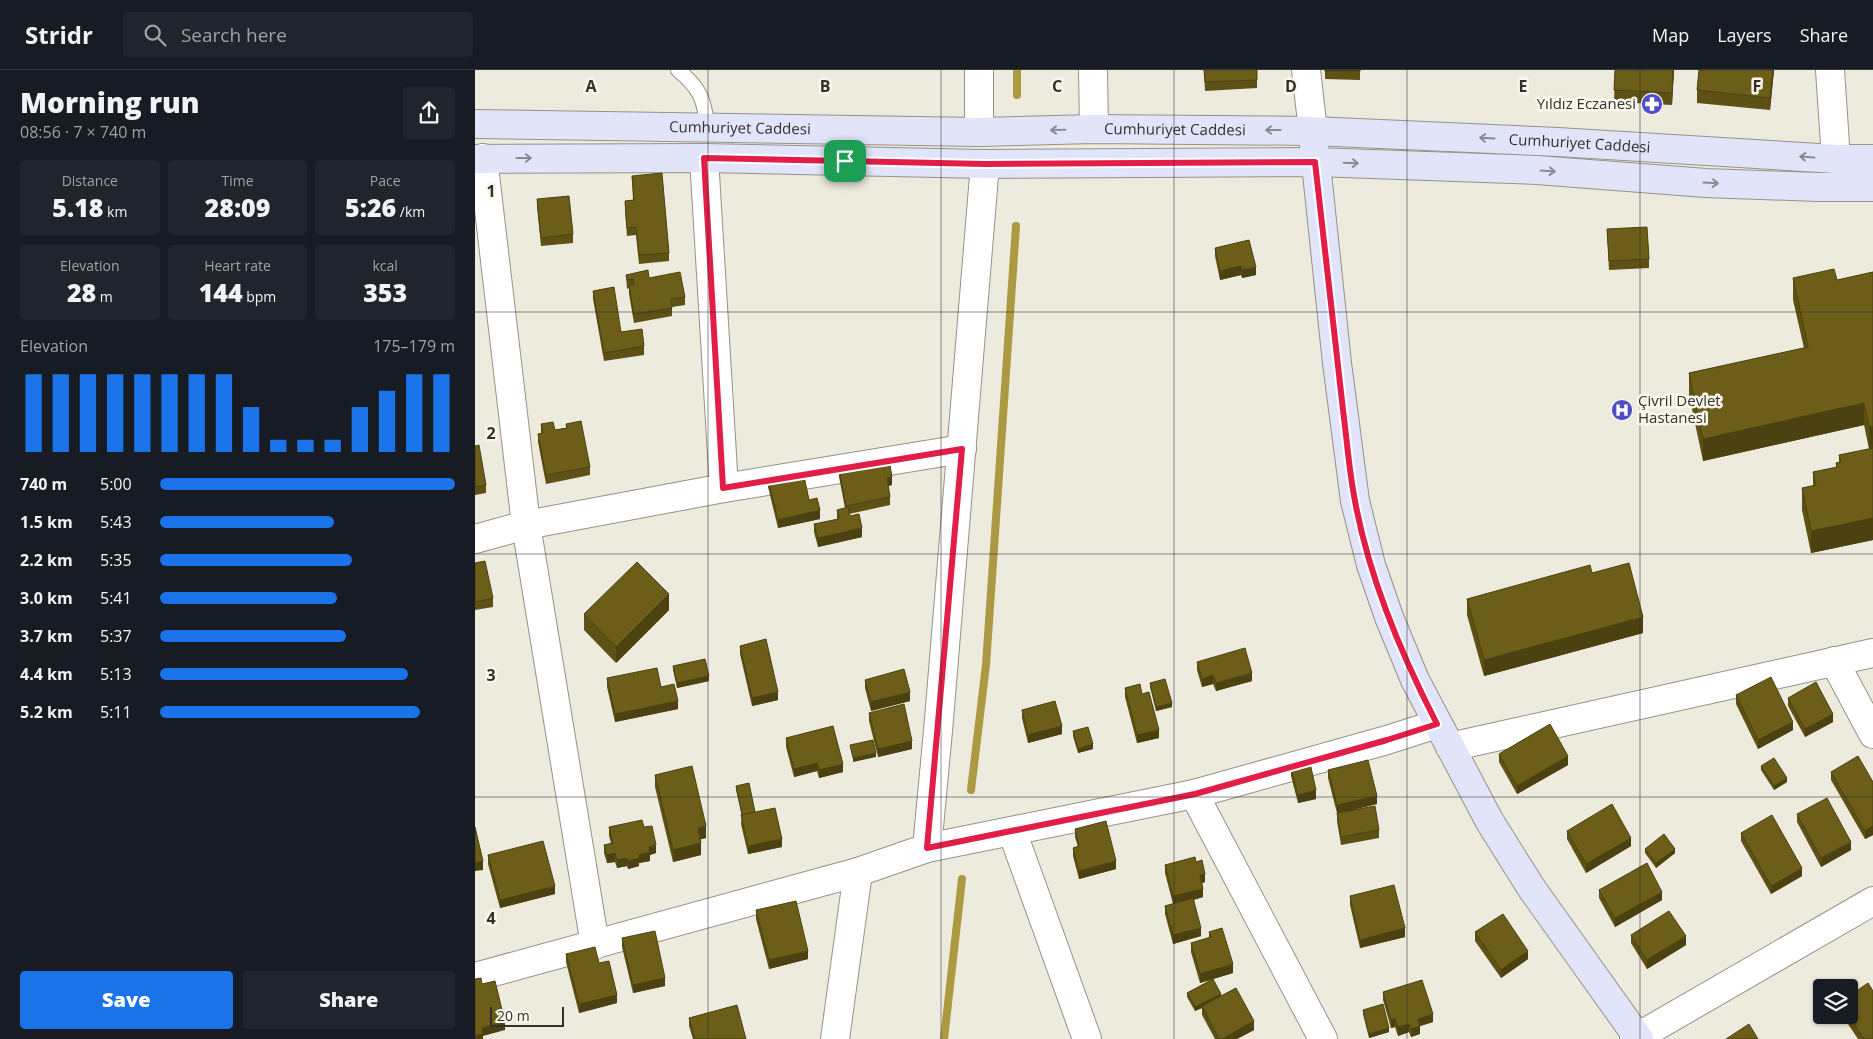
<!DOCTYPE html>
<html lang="en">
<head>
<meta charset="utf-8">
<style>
	body { margin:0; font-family:"Open Sans",sans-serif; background:#20242c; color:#f1f3f6; height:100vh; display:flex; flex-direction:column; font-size:19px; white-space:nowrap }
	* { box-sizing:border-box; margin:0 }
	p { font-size:16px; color:#9ea1a6 }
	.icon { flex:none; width:28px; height:28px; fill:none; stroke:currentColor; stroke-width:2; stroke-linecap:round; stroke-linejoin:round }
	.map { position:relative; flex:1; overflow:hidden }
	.details { display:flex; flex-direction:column; background:#171b24; width:475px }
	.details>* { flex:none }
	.tools { position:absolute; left:1338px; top:909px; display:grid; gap:10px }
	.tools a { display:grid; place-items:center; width:45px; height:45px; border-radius:5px; background:#171b24; box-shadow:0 1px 4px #0004; font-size:25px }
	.scale { position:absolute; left:15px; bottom:12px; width:74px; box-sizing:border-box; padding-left:5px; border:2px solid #31302c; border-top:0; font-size:14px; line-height:18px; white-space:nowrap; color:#31302c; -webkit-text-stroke:4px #faf8eb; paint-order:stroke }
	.pin { position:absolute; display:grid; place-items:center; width:42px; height:42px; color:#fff; margin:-21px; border-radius:10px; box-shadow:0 2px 8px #0006 }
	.round { display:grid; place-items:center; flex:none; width:52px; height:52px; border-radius:5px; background:#20242c }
	.headline { display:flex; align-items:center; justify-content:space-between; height:85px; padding:0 20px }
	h1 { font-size:28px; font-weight:800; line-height:38px }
	.figures { display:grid; grid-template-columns:repeat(3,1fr); gap:8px; height:85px; padding:5px 20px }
	.figures div { display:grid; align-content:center; border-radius:5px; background:#20242c; text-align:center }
	.figures b { font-size:25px; font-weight:800 }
	.figures small { font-size:14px; font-weight:400 }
	.figures p { font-size:14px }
	.chart { height:140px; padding:10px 20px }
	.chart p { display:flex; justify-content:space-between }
	.chart svg { width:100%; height:90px; margin-top:5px; stroke:#1a73e8; stroke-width:6 }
	.primary-button { display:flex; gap:10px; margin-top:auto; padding:10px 20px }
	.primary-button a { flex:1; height:58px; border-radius:5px; background:#1a73e8; color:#fff; font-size:20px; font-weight:800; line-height:58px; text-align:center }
	.primary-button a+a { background:#20242c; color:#f1f3f6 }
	ul { padding:0 20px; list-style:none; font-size:16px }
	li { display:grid; grid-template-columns:80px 60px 1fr; align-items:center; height:38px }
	li i { height:12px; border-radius:6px; background:#1a73e8 }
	header { display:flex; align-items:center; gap:30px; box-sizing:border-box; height:70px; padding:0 25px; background:#171b24; border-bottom:1px solid #363941 }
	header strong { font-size:24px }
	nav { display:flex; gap:28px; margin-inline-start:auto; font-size:18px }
	.search { width:350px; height:45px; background:#20242c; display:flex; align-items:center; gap:12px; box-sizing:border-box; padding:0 18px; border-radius:5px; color:#9ea1a6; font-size:19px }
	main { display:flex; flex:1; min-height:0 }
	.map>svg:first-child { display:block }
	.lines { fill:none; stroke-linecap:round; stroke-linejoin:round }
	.stream { stroke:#ac9941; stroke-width:8 }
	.lane-casing { stroke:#959287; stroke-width:16 }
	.street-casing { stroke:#959287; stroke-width:30 }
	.secondary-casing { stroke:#959287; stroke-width:30 }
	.lane { stroke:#fff; stroke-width:14 }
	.street { stroke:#fff; stroke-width:28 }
	.secondary { stroke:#e2e5fa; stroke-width:28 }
	.wall { fill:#5d5115 }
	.shaded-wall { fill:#4c4211 }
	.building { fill:#6c5e18; stroke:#4c4211 }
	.oneway { stroke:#8a8a93 }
	.route-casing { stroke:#fff; stroke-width:10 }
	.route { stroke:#e11d48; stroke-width:6 }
	.grid { fill:none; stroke:#31302c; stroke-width:1; stroke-opacity:0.55 }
	.labels { text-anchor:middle; stroke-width:5; stroke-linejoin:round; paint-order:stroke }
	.poi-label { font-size:15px; fill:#31302c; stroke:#faf8eb; text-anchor:end }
	.street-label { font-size:15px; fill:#31302c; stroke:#faf8eb }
	.grid-label { font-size:16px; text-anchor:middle; font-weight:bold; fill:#31302c; stroke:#faf8eb; stroke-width:5; stroke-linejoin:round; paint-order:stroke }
</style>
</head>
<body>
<header>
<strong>Stridr</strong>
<div class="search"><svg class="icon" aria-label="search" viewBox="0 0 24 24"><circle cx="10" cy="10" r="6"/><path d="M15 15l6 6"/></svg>Search here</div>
<nav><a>Map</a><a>Layers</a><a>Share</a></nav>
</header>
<main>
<section class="details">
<div class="headline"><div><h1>Morning run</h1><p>08:56 · 7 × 740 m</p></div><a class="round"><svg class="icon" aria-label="share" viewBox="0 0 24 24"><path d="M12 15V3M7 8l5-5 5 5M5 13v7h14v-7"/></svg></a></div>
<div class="figures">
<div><p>Distance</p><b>5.18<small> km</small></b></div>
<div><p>Time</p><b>28:09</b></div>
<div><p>Pace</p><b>5:26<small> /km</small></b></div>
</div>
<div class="figures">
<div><p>Elevation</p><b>28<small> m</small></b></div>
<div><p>Heart rate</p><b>144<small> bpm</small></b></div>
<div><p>kcal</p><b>353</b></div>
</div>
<div class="chart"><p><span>Elevation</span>175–179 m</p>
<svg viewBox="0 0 160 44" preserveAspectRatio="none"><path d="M5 44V6M15 44V6M25 44V6M35 44V6M45 44V6M55 44V6M65 44V6M75 44V6M85 44V22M95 44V38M105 44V38M115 44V38M125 44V22M135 44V14M145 44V6M155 44V6"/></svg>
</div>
<ul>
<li><b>740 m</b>5:00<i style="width:100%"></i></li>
<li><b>1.5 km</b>5:43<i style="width:59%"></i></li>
<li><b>2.2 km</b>5:35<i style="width:65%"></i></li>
<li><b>3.0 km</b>5:41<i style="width:60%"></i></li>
<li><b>3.7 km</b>5:37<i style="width:63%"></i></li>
<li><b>4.4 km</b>5:13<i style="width:84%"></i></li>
<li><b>5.2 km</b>5:11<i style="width:88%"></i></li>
</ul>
<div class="primary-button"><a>Save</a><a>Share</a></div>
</section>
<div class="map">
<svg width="1398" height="969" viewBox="0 0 1398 969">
	<rect width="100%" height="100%" fill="#edeade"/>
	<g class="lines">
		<!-- stream -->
		<g class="stream">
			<path d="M542,25V0"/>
			<path d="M496,720L511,595L541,156"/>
			<path d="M469,969L487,809"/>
		</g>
		<!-- lane casing -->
		<g class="lane-casing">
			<path id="lane" d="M203,0C225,18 230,30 232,58"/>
		</g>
		<!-- street casing -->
		<g class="street-casing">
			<g id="street">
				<path d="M618,0L619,59"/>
				<path d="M831,0L838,61"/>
				<path d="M1355,0L1361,89"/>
				<path d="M504,62V0"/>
				<path d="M8,88L51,455L120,875"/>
				<path d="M229,88L249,418"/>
				<path d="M0,469L51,455L249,418L487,379"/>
				<path d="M1359,591L1398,664"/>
				<path d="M975,677L1398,583"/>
				<path d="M719,724L848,969"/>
				<path d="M537,761L612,969"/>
				<path d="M452,778L463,661L510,94"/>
				<path d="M0,907L383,802L452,778L719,724L912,670L962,654"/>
				<path d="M360,969L383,802"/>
				<path d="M1159,969L1398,831"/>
			</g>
		</g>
		<!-- secondary casing -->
		<g class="secondary-casing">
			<g id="secondary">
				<path id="s1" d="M0,54L504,62L619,59L838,61L1083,72L1361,89H1398"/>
				<path d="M839,75L862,293L880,431L896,495L914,547L940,610L1015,752L1057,819L1164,969"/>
				<path d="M0,89L229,88L510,94L840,92L1062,100L1231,113L1343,117H1398"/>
			</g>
		</g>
		<!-- lane -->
		<use href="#lane" class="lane"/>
		<!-- street -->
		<use href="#street" class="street"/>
		<!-- secondary -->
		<use href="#secondary" class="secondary"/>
	</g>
	<!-- wall -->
	<g class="wall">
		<path d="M729,0H782V18L730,21Z"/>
		<path d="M850,0H885V10L850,9Z"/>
		<path d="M1140,0H1199L1197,35L1139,32Z"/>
		<path d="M1224,0H1299L1295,40L1222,33V20Z"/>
		<path d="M157,106L194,183V191L164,194L161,165L152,166L150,140V131L158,130Z"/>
		<path d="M62,129L98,164V173L66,176L62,137Z"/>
		<path d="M1132,159L1174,189V198L1134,200Z"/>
		<path d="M740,178L781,205L767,208L766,205L745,210L740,186Z"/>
		<path d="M1398,202V470L1336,483L1327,440V418L1338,416V402L1361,398V393L1364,392V385L1394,379L1389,355L1228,391L1214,325V303L1329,278L1318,230V208L1362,210Z"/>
		<path d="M151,205L174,208L210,227V235L197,237V246L159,253L154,224V218L152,219Z"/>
		<path d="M118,221L146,262L169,276V285L129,291L118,229Z"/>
		<path d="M66,354L80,360L91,358V354L115,397V405L71,414L63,372V364L66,363Z"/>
		<path d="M0,376L11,415V423L0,425Z"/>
		<path d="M364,399L417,415L413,416L415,427V435L374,444L375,446L387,467L343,477L339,462V454L362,449V440L370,438L364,407Z"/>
		<path d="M293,409L334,430L345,449L303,458L293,417Z"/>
		<path d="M0,493L18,528V537L0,540Z"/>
		<path d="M1117,503L1168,563L1009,606L992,545V529Z"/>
		<path d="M194,540L141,593L109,560V544Z"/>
		<path d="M265,576L303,630L277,636L265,584Z"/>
		<path d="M722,592L777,611L741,621L738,614L727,617L722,600Z"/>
		<path d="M198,596L234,611L202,618L198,600Z"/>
		<path d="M132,608L186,617L203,639L140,652L132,617Z"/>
		<path d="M390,610L435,631L396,641L390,618Z"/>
		<path d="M675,613L697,637L681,641L675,617Z"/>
		<path d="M650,618L667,624L684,668L662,673L650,627Z"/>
		<path d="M1261,625L1318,660L1283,679L1261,634Z"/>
		<path d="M1313,628L1358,652L1330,667L1313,636Z"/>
		<path d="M547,640L587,664L553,673L547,648Z"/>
		<path d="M394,643L437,679L403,687L394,651Z"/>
		<path d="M598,661L618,679L603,683L598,666Z"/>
		<path d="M311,668L368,702L344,708L342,701L319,707L311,677Z"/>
		<path d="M1024,684L1093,695L1042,724L1024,692Z"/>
		<path d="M1286,696L1312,712L1299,720L1286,700Z"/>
		<path d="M816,698L841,729L823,733L816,706Z"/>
		<path d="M853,700L902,734L880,739L904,760V768L866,775L862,751V743L853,708Z"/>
		<path d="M1356,702L1398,712V765L1390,769L1356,710Z"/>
		<path d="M180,705L231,768L226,769V785L198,792L180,717Z"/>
		<path d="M261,716L280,742L307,777L273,784L266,754L267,745L261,720Z"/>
		<path d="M1322,744L1376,780L1346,797L1322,752Z"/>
		<path d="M134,757H169L181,783L175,785V791L164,793V796L153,799L152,796L142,798L140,792L132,793L129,783V775L136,773L134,766Z"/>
		<path d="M600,759L641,799L604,809L598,786V778L603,777L600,767Z"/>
		<path d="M1092,761L1156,776L1111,803L1092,769Z"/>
		<path d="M1266,763L1327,806L1296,824L1266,771Z"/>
		<path d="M1170,779L1200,783L1181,798L1170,783Z"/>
		<path d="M13,785L80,824L25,838L13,794Z"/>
		<path d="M690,795L730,812L727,813L728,827L719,830L726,866L698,874L690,844V836L698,834L690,803Z"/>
		<path d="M1124,820L1187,830L1140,857L1124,828Z"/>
		<path d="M875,826L930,867L885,878L875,835Z"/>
		<path d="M281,840L333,889L294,899L281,849Z"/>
		<path d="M734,862L758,903L738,909L746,925L779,960L762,969H740L727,945V938L720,941L712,927V923L738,909L725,913L716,882V873L734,868Z"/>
		<path d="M1000,862L1053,889L1026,908L1000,871Z"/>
		<path d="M1156,865L1211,875L1172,899L1156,873Z"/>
		<path d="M147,868L190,916L158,923L147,877Z"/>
		<path d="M91,884L124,893L142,933L104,943L91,892Z"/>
		<path d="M908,922L958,952L945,956V964L936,967L934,962L923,966L920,957L916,958L908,930Z"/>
		<path d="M888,940L914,962L894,968L888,944Z"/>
		<path d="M1367,945H1374L1398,969H1383Z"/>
		<path d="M214,948L271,969H218L214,956Z"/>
	</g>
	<!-- shaded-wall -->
	<g class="shaded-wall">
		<path d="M1198,0H1199L1197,35V23Z"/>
		<path d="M1298,0H1299L1295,40V28Z"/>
		<path d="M766,196V205L745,210V201Z"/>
		<path d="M781,197V205L767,208V200Z"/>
		<path d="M1389,333V355L1228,391V369Z"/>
		<path d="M1398,356V378L1394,379V357Z"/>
		<path d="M417,407V415L412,416V408Z"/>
		<path d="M345,440V449L303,458V450Z"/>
		<path d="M1398,448V470L1336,483V461Z"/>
		<path d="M387,458V467L343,477V468Z"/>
		<path d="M194,524V540L141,593V577Z"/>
		<path d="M1168,547V563L1009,606V590Z"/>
		<path d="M777,603V611L741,621V613Z"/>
		<path d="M738,605V614L727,617V609Z"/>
		<path d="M234,606V611L202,618V613Z"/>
		<path d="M303,622V630L277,636V628Z"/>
		<path d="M435,622V631L396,641V632Z"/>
		<path d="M203,631V639L140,652V644Z"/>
		<path d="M697,633V637L681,641V637Z"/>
		<path d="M1358,644V652L1330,667V659Z"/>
		<path d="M1318,652V660L1283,679V670Z"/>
		<path d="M587,656V664L553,673V665Z"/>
		<path d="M684,660V668L662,673V665Z"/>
		<path d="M437,671V679L403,687V679Z"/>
		<path d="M618,674V679L603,683V679Z"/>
		<path d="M401,683V687L378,692V688Z"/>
		<path d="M1093,686V695L1042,724V716Z"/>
		<path d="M342,693V701L319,707V699Z"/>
		<path d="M368,694V702L344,708V700Z"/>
		<path d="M1312,708V712L1299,720V716Z"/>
		<path d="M841,720V729L823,733V725Z"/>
		<path d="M902,726V734L862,744V735Z"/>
		<path d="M231,756V768L223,770V758Z"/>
		<path d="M1398,756V765L1390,769V761Z"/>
		<path d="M1156,768V776L1111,803V794Z"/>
		<path d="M307,769V777L273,784V776Z"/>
		<path d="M1376,772V780L1346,797V788Z"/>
		<path d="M226,773V785L198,792V780Z"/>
		<path d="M181,775V783L175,785V791L164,793V796L153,799V791L174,777Z"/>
		<path d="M1200,779V783L1181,798V793Z"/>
		<path d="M140,783V792L132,793V785Z"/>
		<path d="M152,788V796L142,798V790Z"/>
		<path d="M8,791V800L0,801V793Z"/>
		<path d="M641,791V799L604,809V801Z"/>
		<path d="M1327,798V806L1296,824V816Z"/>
		<path d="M730,804V812L725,814V805Z"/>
		<path d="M80,816V824L25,838V830Z"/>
		<path d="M728,819V827L698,835V826Z"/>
		<path d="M1187,822V830L1140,857V848Z"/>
		<path d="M726,858V866L698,874V865Z"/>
		<path d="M930,858V867L885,878V870Z"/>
		<path d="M1211,866V875L1172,899V890Z"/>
		<path d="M333,881V889L294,899V890Z"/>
		<path d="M1053,881V889L1026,908V900Z"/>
		<path d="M758,894V903L725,913V904Z"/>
		<path d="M190,908V916L158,923V915Z"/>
		<path d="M746,924V928L727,936V938L720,941V937Z"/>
		<path d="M142,925V933L104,943V934Z"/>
		<path d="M958,944V952L945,956V964L936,967V959L943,949Z"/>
		<path d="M920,948V957L916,958V950Z"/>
		<path d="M779,951V960L762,969H747Z"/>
		<path d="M30,952V960L8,966V969H0V966L7,958Z"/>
		<path d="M934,954V962L923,966V957Z"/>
		<path d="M914,958V962L894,968V964Z"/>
	</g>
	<!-- building -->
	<g class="building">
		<path d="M729,0H782V10L730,12Z"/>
		<rect x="850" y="0" width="35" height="1"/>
		<path d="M1140,0H1198L1197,23L1139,20Z"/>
		<path d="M1224,0H1298L1295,28L1222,20Z"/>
		<path d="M187,103L194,183L164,185L161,157L152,158L150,131L159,130L157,106Z"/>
		<path d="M94,126L98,164L66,168L62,129Z"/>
		<path d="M1172,157L1174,189L1134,191L1132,159Z"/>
		<path d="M774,170L781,197L767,200L766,196L745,201L740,178Z"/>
		<path d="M1359,199L1362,210L1398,202V356L1394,357L1389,333L1228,369L1214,303L1333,277L1318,208Z"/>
		<path d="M173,200L174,208L205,202L210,227L196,229L197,238L159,244L154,216L159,214L158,209L152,210L151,205Z"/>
		<path d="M139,217L146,262L167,259L169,276L129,283L118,221Z"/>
		<path d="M106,351L115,397L71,405L63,364L68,363L66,354L78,352L80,360L92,358L91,354Z"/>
		<path d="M4,375L11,415L0,417V376Z"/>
		<path d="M1398,378V448L1336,461L1327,418L1341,415L1338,402L1362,397L1361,393L1366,392L1364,385Z"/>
		<path d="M414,389L417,407L412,408L415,427L371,436L364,399Z"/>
		<path d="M328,401L334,430L342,428L345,440L303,450L293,409Z"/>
		<path d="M373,437L375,446L384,444L387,458L343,468L339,454L364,449L362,440Z"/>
		<path d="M10,491L18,528L0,532V493Z"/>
		<path d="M162,492L194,524L141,577L109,544Z"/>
		<path d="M1154,493L1168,547L1009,590L992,529L1115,495L1117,503Z"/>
		<path d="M291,569L303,622L277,628L265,576Z"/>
		<path d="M770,578L777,603L741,613L738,605L727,609L722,592Z"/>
		<path d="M230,589L234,606L202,613L198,596Z"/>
		<path d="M182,598L186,617L199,614L203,631L140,644L132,608Z"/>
		<path d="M429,599L435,622L396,632L390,610Z"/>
		<path d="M1296,607L1318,652L1283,670L1261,625Z"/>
		<path d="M690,609L697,633L681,637L675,613Z"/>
		<path d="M1341,612L1358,644L1330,659L1313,628Z"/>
		<path d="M665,614L667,624L674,622L684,660L662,665L650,618Z"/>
		<path d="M580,631L587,656L553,665L547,640Z"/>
		<path d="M429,634L437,671L403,679L394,643Z"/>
		<path d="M1075,654L1093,686L1042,716L1024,684Z"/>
		<path d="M358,656L368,694L344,700L342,693L319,699L311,668Z"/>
		<path d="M613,657L618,674L603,679L598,661Z"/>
		<path d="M398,670L401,683L378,688L375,675Z"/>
		<path d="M1383,686L1398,712V756L1390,761L1356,702Z"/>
		<path d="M1299,688L1312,708L1299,716L1286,696Z"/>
		<path d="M893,690L902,726L862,735L853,700Z"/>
		<path d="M835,693L841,720L823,725L816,698Z"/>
		<path d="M217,696L231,756L223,758L226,773L198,780L180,705Z"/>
		<path d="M274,713L280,742L267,745L261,716Z"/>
		<path d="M1352,728L1376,772L1346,788L1322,744Z"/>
		<path d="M1137,734L1156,768L1111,794L1092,761Z"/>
		<path d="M900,736L904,760L866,767L862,743Z"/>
		<path d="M300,738L307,769L273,776L266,745Z"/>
		<path d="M1297,745L1327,798L1296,816L1266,763Z"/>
		<path d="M167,750L169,757L177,756L181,775L174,777L175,782L164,785V788L153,791L152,788L142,790L140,783L132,785L129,775L138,773L134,757Z"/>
		<path d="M631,751L641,791L604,801L598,778L604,776L600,759Z"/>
		<path d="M0,757L8,791L0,793Z"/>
		<path d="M1189,764L1200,779L1181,793L1170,779Z"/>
		<path d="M68,771L80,816L25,830L13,785Z"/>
		<path d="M720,787L721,792L727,790L730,804L725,805L728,819L698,826L690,795Z"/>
		<path d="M1172,793L1187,822L1140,848L1124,820Z"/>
		<path d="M919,815L930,858L885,870L875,826Z"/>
		<path d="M718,828L726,858L698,865L690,836Z"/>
		<path d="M321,831L333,881L294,890L281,840Z"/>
		<path d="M1194,841L1211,866L1172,890L1156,865Z"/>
		<path d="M1028,844L1053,881L1026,900L1000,862Z"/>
		<path d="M747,858L758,894L725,904L716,873L736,867L734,862Z"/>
		<path d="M180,861L190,908L158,915L147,868Z"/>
		<path d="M120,877L124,893L134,891L142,925L104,934L91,884Z"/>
		<path d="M6,908L7,914L20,911L30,952L7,958L8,964L0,966V909Z"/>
		<path d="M738,909L746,924L720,937L712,923Z"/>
		<path d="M947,910L958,944L943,949L945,956L936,959L934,954L923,957L920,948L916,950L908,922Z"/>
		<path d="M1393,913L1398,921V969H1389L1373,945H1374V926Z"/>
		<path d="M761,918L779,951L747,969H744L727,936Z"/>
		<path d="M908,934L914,958L894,964L888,940Z"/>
		<path d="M262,935L271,969H220L214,948Z"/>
		<path d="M1274,954L1283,969H1251Z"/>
	</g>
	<!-- one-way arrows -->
	<defs><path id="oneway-shaft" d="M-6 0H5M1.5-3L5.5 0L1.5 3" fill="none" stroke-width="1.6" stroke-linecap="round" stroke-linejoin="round" transform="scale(1.25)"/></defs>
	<g class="oneway">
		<use href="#oneway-shaft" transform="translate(583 60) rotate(179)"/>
		<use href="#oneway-shaft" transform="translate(798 60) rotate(-180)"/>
		<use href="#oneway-shaft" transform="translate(1012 68) rotate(-177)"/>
		<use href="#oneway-shaft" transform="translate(1332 87) rotate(-176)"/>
		<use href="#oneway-shaft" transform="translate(49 88)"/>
		<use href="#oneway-shaft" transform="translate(876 93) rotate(2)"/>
		<use href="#oneway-shaft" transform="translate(1073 101) rotate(4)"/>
		<use href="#oneway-shaft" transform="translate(1236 113) rotate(3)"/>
	</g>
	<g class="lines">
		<!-- route casing -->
		<g class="route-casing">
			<path id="route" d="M229,88L510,94L840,92C849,175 858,258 868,340C872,370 874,401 880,431C894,508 926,584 962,654L912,670L720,724L452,778L487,379L248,418Z"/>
		</g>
		<!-- route -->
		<use href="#route" class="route"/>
	</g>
	<!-- grid -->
	<path class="grid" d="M233,0V969M466,0V969M699,0V969M932,0V969M1165,0V969M0,242H1398M0,484H1398M0,727H1398"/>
	<!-- icons -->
	<defs>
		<g id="pharmacy-disc" transform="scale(1.125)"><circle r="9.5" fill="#514dc4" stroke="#faf8eb"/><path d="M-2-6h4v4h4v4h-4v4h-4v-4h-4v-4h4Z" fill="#fff"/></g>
		<g id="hospital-disc" transform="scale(1.125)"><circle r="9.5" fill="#514dc4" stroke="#faf8eb"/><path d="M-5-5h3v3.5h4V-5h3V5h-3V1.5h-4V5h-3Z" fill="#fff"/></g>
	</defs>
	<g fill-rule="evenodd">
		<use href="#pharmacy-disc" x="1177" y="34"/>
		<use href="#hospital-disc" x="1147" y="340"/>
	</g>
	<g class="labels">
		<!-- poi labels -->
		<g class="poi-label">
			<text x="1161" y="39">Yıldız Eczanesi</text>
			<text x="1163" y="336" text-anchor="start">Çivril Devlet<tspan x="1163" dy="17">Hastanesi</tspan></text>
		</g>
		<!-- street labels -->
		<g class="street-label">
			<text dy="5" stroke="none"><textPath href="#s1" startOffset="265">Cumhuriyet Caddesi</textPath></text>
			<text dy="5" stroke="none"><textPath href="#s1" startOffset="700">Cumhuriyet Caddesi</textPath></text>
			<text dy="5" stroke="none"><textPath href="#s1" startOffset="1105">Cumhuriyet Caddesi</textPath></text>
		</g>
	</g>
	<g class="grid-label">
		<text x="116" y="22">A</text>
		<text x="350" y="22">B</text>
		<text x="582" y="22">C</text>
		<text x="816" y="22">D</text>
		<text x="1048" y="22">E</text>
		<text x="1282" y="22">F</text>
		<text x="16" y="127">1</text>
		<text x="16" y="369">2</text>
		<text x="16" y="611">3</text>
		<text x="16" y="854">4</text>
	</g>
</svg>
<div class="tools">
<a><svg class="icon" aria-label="layers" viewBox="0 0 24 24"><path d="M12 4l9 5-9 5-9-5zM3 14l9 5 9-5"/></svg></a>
</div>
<div class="scale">20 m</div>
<div class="pin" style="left:370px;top:91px;background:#1e9e55"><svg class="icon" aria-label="arrive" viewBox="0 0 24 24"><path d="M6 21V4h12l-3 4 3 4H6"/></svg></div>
</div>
</main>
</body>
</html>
